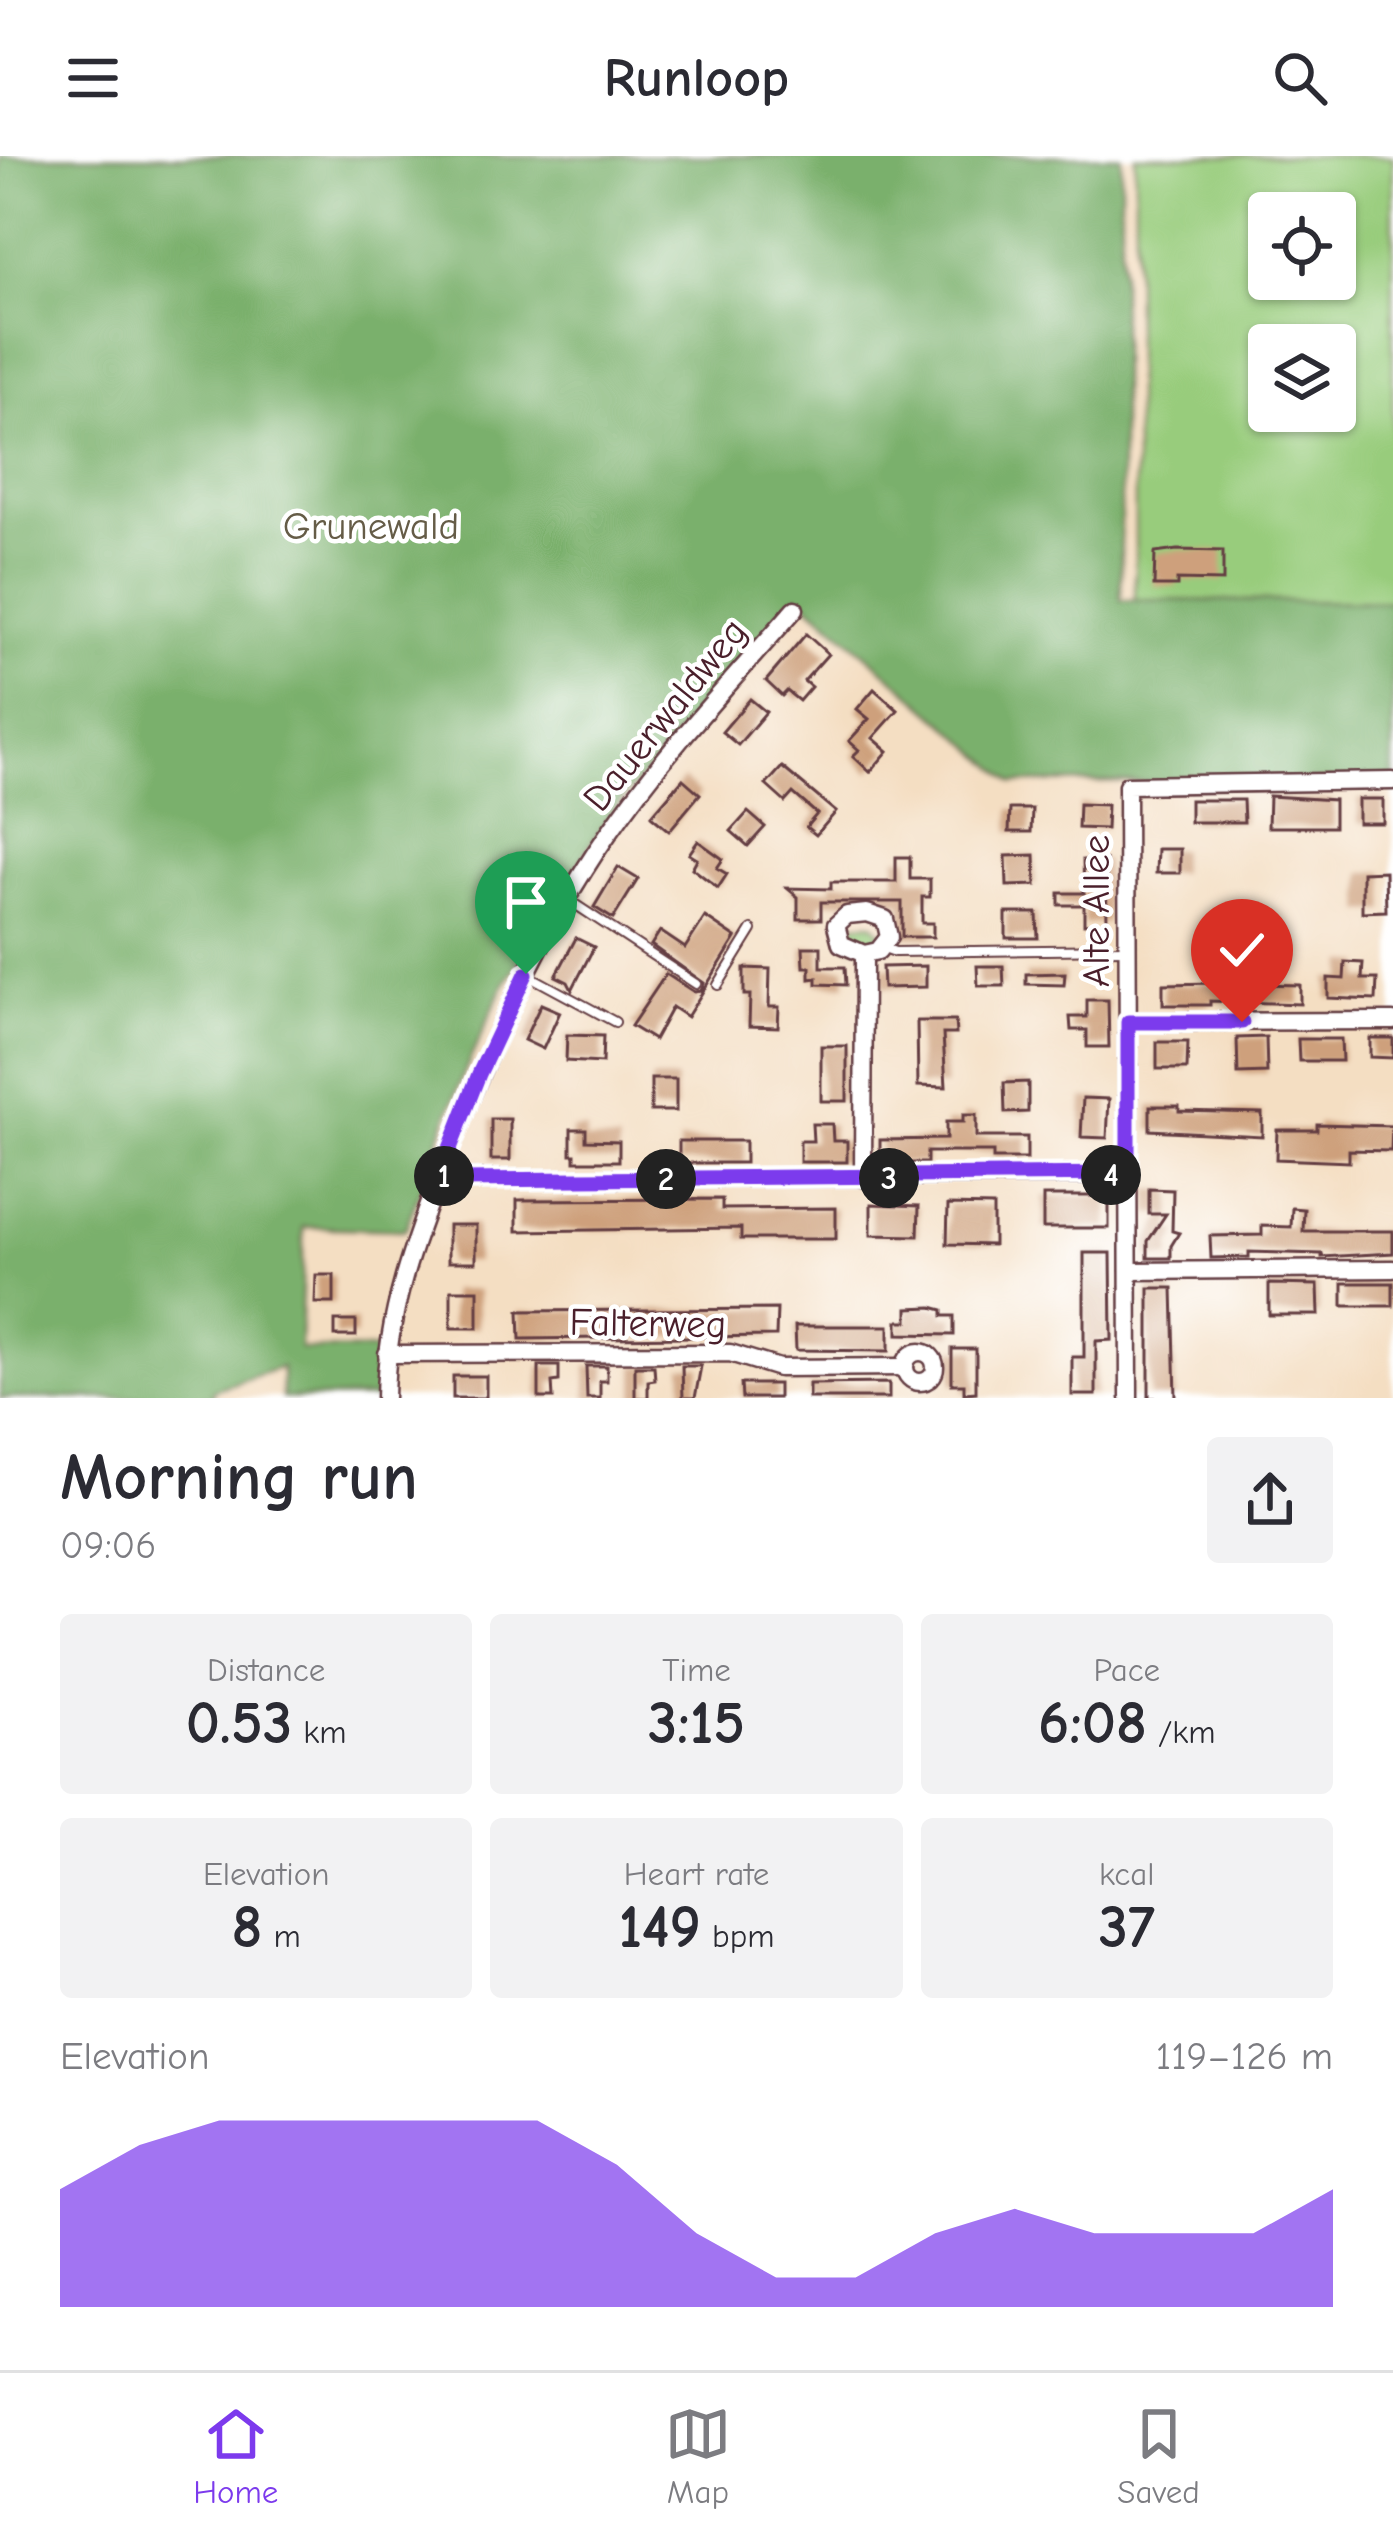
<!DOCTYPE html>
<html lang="en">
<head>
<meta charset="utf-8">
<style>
	body { margin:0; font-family:"Comic Neue",sans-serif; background:#f2f2f3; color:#2b2b33; height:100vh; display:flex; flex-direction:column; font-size:45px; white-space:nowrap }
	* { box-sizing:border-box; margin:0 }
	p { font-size:39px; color:#7c7c81 }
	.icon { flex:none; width:66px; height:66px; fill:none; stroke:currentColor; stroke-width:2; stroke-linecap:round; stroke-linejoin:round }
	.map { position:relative; height:1242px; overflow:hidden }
	.drawer { display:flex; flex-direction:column; background:#fff; flex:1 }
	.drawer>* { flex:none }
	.controls { position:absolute; left:1248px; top:36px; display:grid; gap:24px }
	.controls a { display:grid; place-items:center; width:108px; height:108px; border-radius:12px; background:#fff; box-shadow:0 3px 9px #0004; font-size:60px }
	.pin { position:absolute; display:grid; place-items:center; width:102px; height:102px; color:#fff; margin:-123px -51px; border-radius:50% 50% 50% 0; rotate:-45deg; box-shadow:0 0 12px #0007 }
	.pin .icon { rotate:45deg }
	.km { position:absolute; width:60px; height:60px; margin:-30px; border-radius:50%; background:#222; color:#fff; font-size:33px; line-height:60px; text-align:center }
	.round { display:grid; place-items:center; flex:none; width:126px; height:126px; border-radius:12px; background:#f2f2f3 }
	.summary { display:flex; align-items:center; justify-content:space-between; height:204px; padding:0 60px }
	h1 { font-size:66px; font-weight:700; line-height:90px }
	.stats { display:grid; grid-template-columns:repeat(3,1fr); gap:18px; height:204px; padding:12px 60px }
	.stats div { display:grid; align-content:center; border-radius:12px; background:#f2f2f3; text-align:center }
	.stats b { font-size:60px; font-weight:700 }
	.stats small { font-size:33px; font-weight:400 }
	.stats p { font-size:33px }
	.chart { height:336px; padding:24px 60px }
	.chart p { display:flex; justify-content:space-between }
	.chart svg { width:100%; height:216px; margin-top:12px; fill:#7c3aed; opacity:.7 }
	header { display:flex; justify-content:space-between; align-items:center; height:156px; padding:0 60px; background:#fff; font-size:54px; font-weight:700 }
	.menu { display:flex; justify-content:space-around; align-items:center; height:168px; border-top:3px solid #e1e1e2; background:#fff; font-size:33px; color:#7c7c81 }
	.menu a { display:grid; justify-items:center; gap:6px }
	.menu .active { color:#7c3aed }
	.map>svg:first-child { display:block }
	.green { fill:#98cc7c; stroke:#717654; stroke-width:3; fill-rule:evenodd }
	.forest { fill:#7ab06c; stroke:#62684c; stroke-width:3 }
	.building { fill:#cea07b }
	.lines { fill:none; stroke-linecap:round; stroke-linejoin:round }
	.lane-casing { stroke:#643c42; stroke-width:12 }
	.street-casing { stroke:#643c42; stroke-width:21 }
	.lane { stroke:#fff; stroke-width:8 }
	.street { stroke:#fff; stroke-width:16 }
	.route-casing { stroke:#fff; stroke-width:24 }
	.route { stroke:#7c3aed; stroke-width:15 }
	.labels { text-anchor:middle; stroke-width:9; stroke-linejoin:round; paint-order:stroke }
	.park-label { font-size:39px; fill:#655c47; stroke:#fff }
	.street-label { font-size:39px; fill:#4a1f2b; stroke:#fff }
</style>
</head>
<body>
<header><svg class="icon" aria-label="menu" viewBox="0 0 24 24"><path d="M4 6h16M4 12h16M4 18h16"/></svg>Runloop<svg class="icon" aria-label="search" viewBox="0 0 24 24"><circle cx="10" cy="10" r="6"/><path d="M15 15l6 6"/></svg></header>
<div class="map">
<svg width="1393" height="1242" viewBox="0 0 1393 1242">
	<rect width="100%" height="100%" fill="#fff"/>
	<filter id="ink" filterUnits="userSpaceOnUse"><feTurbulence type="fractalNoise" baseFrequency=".00833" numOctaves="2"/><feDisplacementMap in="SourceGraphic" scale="24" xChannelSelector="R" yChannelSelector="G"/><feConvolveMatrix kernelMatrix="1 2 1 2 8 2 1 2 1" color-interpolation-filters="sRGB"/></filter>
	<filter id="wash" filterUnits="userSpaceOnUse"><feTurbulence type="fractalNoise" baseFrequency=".004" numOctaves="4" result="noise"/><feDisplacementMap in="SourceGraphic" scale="48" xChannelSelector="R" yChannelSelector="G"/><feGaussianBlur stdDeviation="2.7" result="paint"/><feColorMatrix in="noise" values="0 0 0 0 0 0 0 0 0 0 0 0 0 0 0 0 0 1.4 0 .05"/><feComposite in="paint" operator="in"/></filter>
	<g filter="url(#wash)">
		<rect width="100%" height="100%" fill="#f4dec2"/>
		<!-- green -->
		<g class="green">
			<path d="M1135,0H1393V446H1135ZM1269,57H1335V123H1269ZM1269,189H1335V255H1269Z"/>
			<path d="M873,767L881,777L873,789L851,790L844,786V772L851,768Z"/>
		</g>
		<!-- forest -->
		<path class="forest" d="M0,0H1121V444L1393,446V624L1014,627L798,439L610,658L558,739L502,833L464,917L405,1074L304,1071L300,1193L379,1194L377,1242H282V1211L213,1234V1242H0Z"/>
		<g id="blocks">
			<!-- building -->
			<g class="building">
				<path d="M1177,394L1223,395V425L1177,424V430H1154L1155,397Z"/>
				<path d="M806,478L828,498L804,525L811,531L799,545L787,535L782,540L766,525Z"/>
				<path d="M874,533L898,554L873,582L888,595L870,616L853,600L859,594L849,585L869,563L857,553Z"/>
				<path d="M750,543L766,556L738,589L722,576Z"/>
				<path d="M782,611L836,656L816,679L806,671L817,658L793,637L785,646L766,629Z"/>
				<path d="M683,623L700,638L669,675L651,660Z"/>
				<path d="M1269,640L1334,644V671H1268Z"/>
				<rect x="1358" y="643" width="25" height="24"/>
				<path d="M1190,644H1243L1244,666H1190Z"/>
				<path d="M1079,648L1107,649L1106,673L1078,672Z"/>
				<path d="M1010,653H1032L1031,676H1009Z"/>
				<path d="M748,656L765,671L748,690L731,675Z"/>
				<path d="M698,685L723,703L717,712L727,718L718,732L692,712L697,703L689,698Z"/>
				<path d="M1157,693H1180V717H1156Z"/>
				<path d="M1035,699L1036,729L1007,730L1006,700Z"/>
				<path d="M896,701H910V723H930V741H922V767H933V781H902V746H821V763H798V741L787,732L831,733V726H896Z"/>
				<path d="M1083,704H1106L1107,767L1084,768V749H1059V737H1084Z"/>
				<path d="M618,711L638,723L613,763L594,751Z"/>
				<path d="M1385,715L1386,755L1362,756V716Z"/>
				<path d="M1006,757H1037L1038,782H1006Z"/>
				<path d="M705,761L736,782L687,861L672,851L654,884L631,870L666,818L694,836L701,835L704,827L651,789L660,775L685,792Z"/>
				<path d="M576,782L594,791L572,834L568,826L556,820Z"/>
				<path d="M803,791H821V811H845L846,829L817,828V822L810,823V811H804Z"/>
				<path d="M1345,806L1363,807L1362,823H1377L1376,844L1328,842V822L1344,823Z"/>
				<path d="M926,810V831L883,832L882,811Z"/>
				<path d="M977,810H1003L1004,830H978Z"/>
				<path d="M744,812L770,813L769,851H779L778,871L749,870L750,839H744Z"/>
				<path d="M1065,817L1064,829L1026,828V818Z"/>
				<path d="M1218,827L1300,829V848L1210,845V849H1163V828Z"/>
				<path d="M1087,844H1108L1109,891H1087V874H1071L1070,861H1087Z"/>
				<path d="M541,848L560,856L543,893L524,884Z"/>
				<path d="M917,865H955L956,878H943L946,931L918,930Z"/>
				<path d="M567,879L603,880L602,907L566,905Z"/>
				<path d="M1266,881L1267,917L1238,918L1237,882Z"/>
				<path d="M1370,882H1393V902L1370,901Z"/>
				<path d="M1298,883H1341L1342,905H1299Z"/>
				<path d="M1157,886H1188L1187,913H1157Z"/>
				<rect x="821" y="890" width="26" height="55"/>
				<rect x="651" y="923" width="25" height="32"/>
				<path d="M1028,926V956L1005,957L1004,927Z"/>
				<path d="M1083,942L1109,943L1107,982L1081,981Z"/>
				<path d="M1150,950H1179V955L1262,957V980L1150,974Z"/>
				<path d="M963,959H976V981H1027V1003H993V996H927V1007H880V984L946,983V966H963Z"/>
				<rect x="491" y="963" width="19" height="41"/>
				<path d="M812,968H832L833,985H847V1006H800V985H813Z"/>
				<path d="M1317,968L1392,970L1391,995L1349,994V1006L1276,1003L1277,974H1317Z"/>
				<path d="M571,973H586V984L619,985V1005H575V998H571Z"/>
				<rect x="679" y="985" width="66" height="22"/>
				<path d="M1149,1033L1173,1034L1172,1075L1179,1077L1171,1090V1102H1148V1085L1166,1058H1149Z"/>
				<rect x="1043" y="1040" width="66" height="32"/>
				<path d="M722,1043V1053L836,1052V1083H741V1072L517,1075V1044Z"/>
				<path d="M871,1048L919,1050L918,1080L871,1079Z"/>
				<path d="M948,1049L993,1050V1089L947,1088Z"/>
				<path d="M1292,1052L1304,1053L1303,1075H1393V1097L1322,1101V1098L1249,1096V1101L1211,1102L1210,1080L1262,1079V1070L1291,1071Z"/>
				<rect x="448" y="1069" width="28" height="37"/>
				<path d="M1084,1097H1111L1112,1184L1096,1185V1239H1072V1201H1084Z"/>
				<path d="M316,1119H334V1147H315Z"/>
				<rect x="1343" y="1127" width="50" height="23"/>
				<path d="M1269,1128L1318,1129L1319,1159H1269Z"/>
				<path d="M1149,1132H1173L1176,1242H1149Z"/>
				<rect x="451" y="1134" width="27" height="38"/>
				<path d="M932,1151L943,1154V1160H954V1179L898,1178V1165H908V1152Z"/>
				<path d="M777,1153L776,1180L520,1183L519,1155Z"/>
				<rect x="335" y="1165" width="21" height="15"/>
				<path d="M795,1170H889V1195L796,1194Z"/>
				<path d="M952,1193H976V1236L964,1237V1228H952Z"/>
				<path d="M539,1210H559V1225L552,1226L553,1242H539Z"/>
				<path d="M586,1210H607V1225H600V1242H587Z"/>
				<path d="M635,1210H654L655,1224L648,1225V1242H635Z"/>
				<path d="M682,1210H701L695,1242H683Z"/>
				<rect x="453" y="1220" width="33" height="22"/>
				<path d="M889,1227V1242H809V1228Z"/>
				<path d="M741,1228H778V1242H742Z"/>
			</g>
		</g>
	</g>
	<g filter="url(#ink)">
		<use href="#blocks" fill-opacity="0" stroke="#643c42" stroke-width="3"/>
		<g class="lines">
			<!-- lane casing -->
			<g class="lane-casing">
				<g id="lane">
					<path d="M567,743L696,828"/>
					<path d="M884,792L895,796L1126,793"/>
					<path d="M526,818L615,866"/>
					<path d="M718,829L752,774"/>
				</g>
			</g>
			<!-- street casing -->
			<g class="street-casing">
				<g id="street">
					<path d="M867,757L885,763L889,781L878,795L864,798L841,788L836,769L847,759Z"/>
					<path d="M1128,866L1393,865"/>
					<path d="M440,1018L455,1024L1128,1019"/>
					<path d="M863,1022L864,798"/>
					<path d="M1129,1115L1393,1113"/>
					<circle cx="920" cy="1211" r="15"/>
					<path d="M387,1198L730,1197L779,1212L905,1211"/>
					<path d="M385,1242C386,1158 415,1082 445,1004C490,891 538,779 608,678C663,598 731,526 795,453"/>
					<path d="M1129,1242L1127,629L1393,625"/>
				</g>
			</g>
			<!-- lane -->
			<use href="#lane" class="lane"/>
			<!-- street -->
			<use href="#street" class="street"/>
		</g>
	</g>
	<g class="lines" filter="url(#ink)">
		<!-- route casing -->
		<g class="route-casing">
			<path id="route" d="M526,818L479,918L440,1018L455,1024L1128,1018V866H1242"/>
		</g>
		<!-- route -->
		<use href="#route" class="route"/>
	</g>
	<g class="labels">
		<!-- park labels -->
		<g class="park-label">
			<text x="371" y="383">Grunewald</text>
		</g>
		<!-- street labels -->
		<g class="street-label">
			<text transform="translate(664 558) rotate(-51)" y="14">Dauerwaldweg</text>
			<text transform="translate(1095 755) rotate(-90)" y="14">Alte Allee</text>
			<text transform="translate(648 1166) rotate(1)" y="14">Falterweg</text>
		</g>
	</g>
</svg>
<div class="controls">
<a><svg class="icon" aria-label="locate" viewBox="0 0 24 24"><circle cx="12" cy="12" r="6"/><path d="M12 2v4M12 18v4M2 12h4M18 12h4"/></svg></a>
<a><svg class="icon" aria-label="layers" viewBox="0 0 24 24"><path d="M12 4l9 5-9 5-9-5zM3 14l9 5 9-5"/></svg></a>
</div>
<div class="pin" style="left:526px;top:818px;background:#1e9e55"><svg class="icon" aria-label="arrive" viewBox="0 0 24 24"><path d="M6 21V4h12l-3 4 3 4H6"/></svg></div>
<div class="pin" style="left:1242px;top:866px;background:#d93025"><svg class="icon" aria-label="check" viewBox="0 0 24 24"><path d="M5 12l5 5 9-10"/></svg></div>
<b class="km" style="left:444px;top:1020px">1</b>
<b class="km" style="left:666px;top:1023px">2</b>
<b class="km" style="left:889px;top:1022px">3</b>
<b class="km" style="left:1111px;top:1019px">4</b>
</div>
<section class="drawer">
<div class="summary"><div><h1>Morning run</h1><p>09:06</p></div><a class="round"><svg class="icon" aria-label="share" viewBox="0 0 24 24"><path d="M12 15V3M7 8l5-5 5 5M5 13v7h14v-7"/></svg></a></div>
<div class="stats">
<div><p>Distance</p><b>0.53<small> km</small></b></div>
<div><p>Time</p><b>3:15</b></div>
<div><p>Pace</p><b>6:08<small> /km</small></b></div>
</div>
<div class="stats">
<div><p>Elevation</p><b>8<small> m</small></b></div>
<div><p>Heart rate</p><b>149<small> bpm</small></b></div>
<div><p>kcal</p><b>37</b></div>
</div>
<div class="chart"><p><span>Elevation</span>119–126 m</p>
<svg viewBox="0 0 160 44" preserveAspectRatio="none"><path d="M0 44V20L10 11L20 6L30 6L40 6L50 6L60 6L70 15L80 29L90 38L100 38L110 29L120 24L130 29L140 29L150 29L160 20V44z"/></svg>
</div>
</section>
<nav class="menu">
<a class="active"><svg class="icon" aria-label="home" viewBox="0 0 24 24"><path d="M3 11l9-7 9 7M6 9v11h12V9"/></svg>Home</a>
<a><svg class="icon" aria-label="map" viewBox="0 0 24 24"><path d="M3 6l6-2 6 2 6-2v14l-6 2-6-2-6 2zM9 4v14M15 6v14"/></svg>Map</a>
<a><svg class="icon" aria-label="saved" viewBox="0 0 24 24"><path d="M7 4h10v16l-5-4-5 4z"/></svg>Saved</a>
</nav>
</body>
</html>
